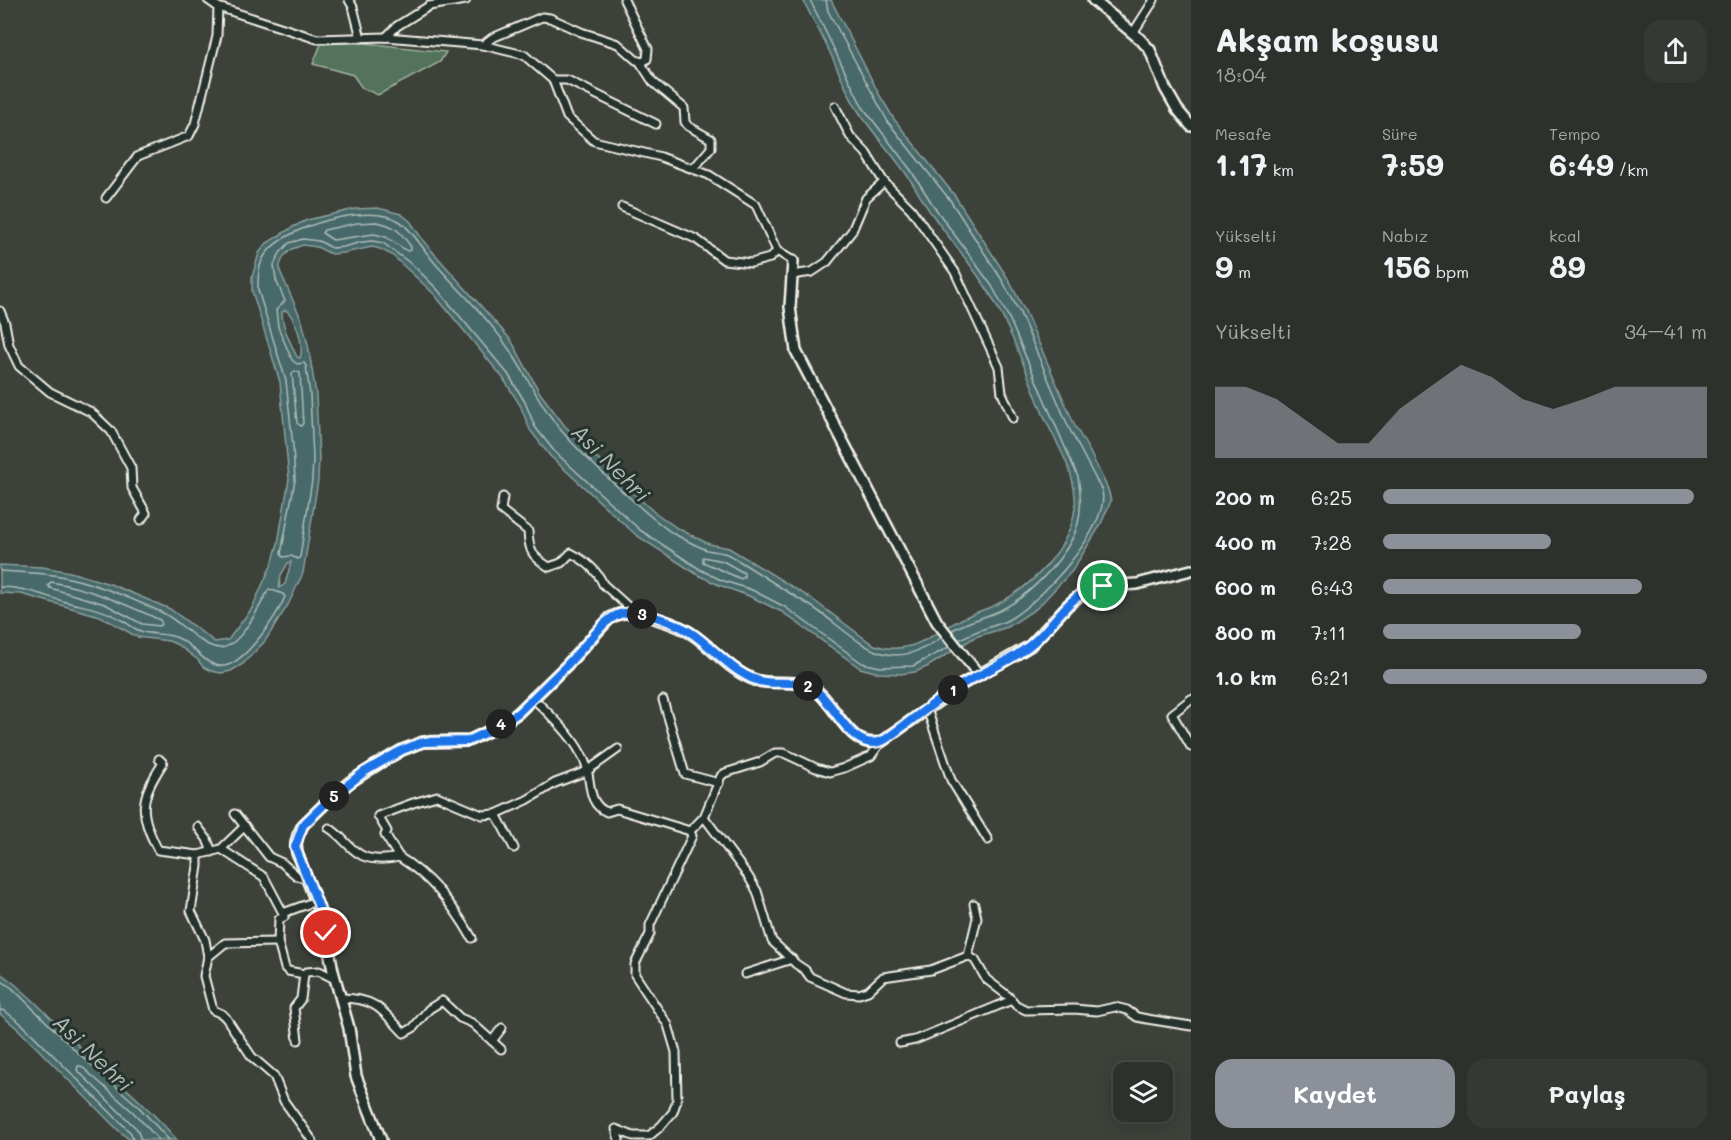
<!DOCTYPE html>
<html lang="tr">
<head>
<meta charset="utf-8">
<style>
	body { margin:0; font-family:Mali,sans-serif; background:#353934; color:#f1f3f6; height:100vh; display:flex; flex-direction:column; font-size:22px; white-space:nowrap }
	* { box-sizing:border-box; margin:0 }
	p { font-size:20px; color:#a7a9a9 }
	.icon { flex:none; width:33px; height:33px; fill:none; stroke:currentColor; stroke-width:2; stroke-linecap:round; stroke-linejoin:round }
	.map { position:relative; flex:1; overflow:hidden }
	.details { display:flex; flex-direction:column; background:#2d312c; width:540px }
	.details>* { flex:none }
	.tools { position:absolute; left:1113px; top:1062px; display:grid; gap:12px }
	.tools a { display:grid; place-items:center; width:60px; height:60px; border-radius:12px; background:#2d312c; box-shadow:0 3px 15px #0003,0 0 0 2px #484c48; font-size:30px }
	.pin { position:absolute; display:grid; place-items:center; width:51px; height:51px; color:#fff; margin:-26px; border:3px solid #fff; border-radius:50%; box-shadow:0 2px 6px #0007 }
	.km { position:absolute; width:30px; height:30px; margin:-15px; border-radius:50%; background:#222; color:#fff; font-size:16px; line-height:30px; text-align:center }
	.round { display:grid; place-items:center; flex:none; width:63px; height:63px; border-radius:18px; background:#353934 }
	.summary { display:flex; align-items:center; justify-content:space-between; height:102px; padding:0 24px }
	h1 { font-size:33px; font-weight:800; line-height:45px }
	.figures { display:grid; grid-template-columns:repeat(3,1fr); gap:9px; height:102px; padding:6px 24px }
	.figures div { display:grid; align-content:center }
	.figures b { font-size:30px; font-weight:800 }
	.figures small { font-size:16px; font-weight:400 }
	.figures p { font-size:16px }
	.chart { height:168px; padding:12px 24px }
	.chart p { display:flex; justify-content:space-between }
	.chart svg { width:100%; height:108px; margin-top:6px; fill:#8c9099; opacity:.7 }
	.button { display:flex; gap:12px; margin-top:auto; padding:12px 24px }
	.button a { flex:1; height:69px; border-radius:18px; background:#8c9099; color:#fff; font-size:24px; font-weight:800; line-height:69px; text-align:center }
	.button a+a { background:#353934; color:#f1f3f6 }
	ul { padding:0 24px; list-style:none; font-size:20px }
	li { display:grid; grid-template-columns:96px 72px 1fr; align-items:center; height:45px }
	li i { height:15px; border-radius:8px; background:#8c9099 }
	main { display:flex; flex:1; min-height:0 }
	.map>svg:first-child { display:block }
	.green { fill:#53735c; stroke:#a4b2a2; stroke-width:1.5 }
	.water { fill:#46696b; stroke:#8c9f9d; stroke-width:1.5; fill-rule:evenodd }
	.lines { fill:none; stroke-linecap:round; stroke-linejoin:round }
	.shore { stroke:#aebbb6; stroke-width:1.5 }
	.street-casing { stroke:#f4f1e8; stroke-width:11 }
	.secondary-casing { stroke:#f4f1e8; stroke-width:14 }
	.street { stroke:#26332d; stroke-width:7 }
	.secondary { stroke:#26332d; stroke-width:9 }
	.route-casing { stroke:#fff; stroke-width:12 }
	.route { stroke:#1a73e8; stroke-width:8 }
	.labels { text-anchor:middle; stroke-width:6; stroke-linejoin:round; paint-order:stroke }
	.water-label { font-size:22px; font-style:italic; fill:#aebbb6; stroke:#26332d }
</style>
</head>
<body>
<main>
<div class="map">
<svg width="1191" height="1140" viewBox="0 0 1191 1140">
	<rect width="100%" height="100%" fill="#3c413a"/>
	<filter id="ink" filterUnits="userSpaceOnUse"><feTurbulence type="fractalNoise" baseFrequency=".0167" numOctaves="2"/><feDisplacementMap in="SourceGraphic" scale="12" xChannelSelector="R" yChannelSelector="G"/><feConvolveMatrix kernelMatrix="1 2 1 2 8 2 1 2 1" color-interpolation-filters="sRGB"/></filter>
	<g filter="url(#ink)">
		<!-- green -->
		<path class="green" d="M355,42L446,52L440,62L378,95L362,88L353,75L313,64L321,44Z"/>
		<!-- water -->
		<g class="water">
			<path d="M803,0H831L880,96L894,119L955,196L1007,277L1025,311L1075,426L1090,452L1108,489L1111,501L1100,526L1072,571L1037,608L1008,627L975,637L927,667L915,672L900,674L879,673L860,668L782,612L749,596L719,585L698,575L636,535L550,456L530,430L520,405L503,378L433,293L392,255L380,249L372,247L344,253L331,254L317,247L303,245L292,249L284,256L280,265V271L302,321L308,345L316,394L319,458L318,481L303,573L288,605L265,641L243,664L231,671L221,673L211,671L203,667L198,660L178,645L169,641L137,637L100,616L21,594L0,593V565L43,567L70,572L110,584L170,609L215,642L228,640L252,608L273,561L278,543L289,479L280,382L252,291V277L259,253L267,243L293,227L307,220L355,209L378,208L401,214L410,221L425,243L511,340L540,393L565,426L619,480L653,511L677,528L709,544L729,548L812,599L872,644C917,661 941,623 980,611C1023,598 1079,545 1075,497C1073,464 1052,438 1041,409C1025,369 1010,326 987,289C970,263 949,238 931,213C921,199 914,184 904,171C889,150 871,131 857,109C847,93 840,74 832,57C823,37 812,19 803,0ZM286,310C297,320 304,345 300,358L297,357C291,343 282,328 282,312ZM291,562L285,584L279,588L281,575L288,563Z"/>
			<path d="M0,973C32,995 56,1025 84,1051C116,1080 149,1107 177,1140H130L119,1131L19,1030L0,1014Z"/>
		</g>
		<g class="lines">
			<!-- shore -->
			<g class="shore">
				<path d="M810,0L862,106L910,169L935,208L992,286L1009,318L1078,477C1081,493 1082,507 1078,523C1070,555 1031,594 1003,609C986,618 968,620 951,631"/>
				<path d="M826,0L828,11L888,122L950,200L1002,280L1020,313L1069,428L1102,491C1111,527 1038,605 1006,621C991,628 974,630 959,640"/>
				<path d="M376,222C395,225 401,232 411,247V250L407,251L386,237L374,234L333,240L322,233L324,230L357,223Z"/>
				<path d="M295,371L300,373L303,423L301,426L297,423L292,374Z"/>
				<path d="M703,557L723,561L744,573V577L741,579L703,562Z"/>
				<path d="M0,571C23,573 46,572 69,578C101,585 133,599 163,613C180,621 203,649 221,648C241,646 260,605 269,589L283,594L285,597C277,616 244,665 223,666C205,667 194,645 178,638C164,632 150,636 138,630C130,626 123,620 114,616C100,608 82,606 66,602C44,596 24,587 0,587"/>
				<path d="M51,582C89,588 125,604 160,620L162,624L159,626L142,624L105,604L50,588L48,585Z"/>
				<path d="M942,637C880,682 855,632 806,603C780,588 755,570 729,555C722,551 714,552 707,550C696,546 684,539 674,534C655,522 638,505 621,490C600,471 578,451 560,429C538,403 526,372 506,345C486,315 458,290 434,262C424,251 412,229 399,221C370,202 284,226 265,255C258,265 258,278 258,290L286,381L293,446L295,480L281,554L283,557L291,556L298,559L300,557L312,480L313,458L310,395L306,366L304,363L297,364L292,360L278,327L276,310L285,301L276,280L274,265L280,253L289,243L303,239L319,241L332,248L343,247L362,242L372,241L383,243L414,266L437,289L508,374L525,402L535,427L555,452L640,530L701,570L721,580L752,590L785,607L862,663L880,667L913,666L949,647"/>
				<path d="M0,980L12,988L79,1054L138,1106L169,1140"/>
				<path d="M0,1010L5,1011L23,1025L131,1133L133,1140"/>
				<path d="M141,1140L137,1129L77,1070L78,1066H81L133,1112L159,1140"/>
			</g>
			<!-- street casing -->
			<g class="street-casing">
				<g id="street">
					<path d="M208,0L218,7L317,39L386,37L483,45L524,55L553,80L567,117L594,141L661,157L709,175L756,205L777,251L793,261"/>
					<path d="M349,0L353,7L361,38"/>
					<path d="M1133,33L1154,0"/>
					<path d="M386,37L397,26L429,6L466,0"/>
					<path d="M483,45L492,38L542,17L550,18L581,32L618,44L636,60L643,62L647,59L648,49L624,0"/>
					<path d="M640,62L653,82L684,108L685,122L688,126L711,139V148L693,169"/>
					<path d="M553,80H567L656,124"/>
					<path d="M835,106L850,136L866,153L884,182L911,209L955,272L999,367L1002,393L1013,418"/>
					<path d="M106,198L138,156L189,136L195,124L217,36L218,7"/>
					<path d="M622,207L696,239L724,260L751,263L770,258L777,251"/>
					<path d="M792,275L812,272L827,262L852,231L866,198L884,182"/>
					<path d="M0,311L5,323L9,345L19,366L50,392L91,412L111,431L131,468L132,488L146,513L141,520"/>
					<path d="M503,497L501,510L528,531C529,552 532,556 549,567L561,563L571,553C584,560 597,569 603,584L635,613"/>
					<path d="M534,699C553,718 574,736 585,762C592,779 586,804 607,812L617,809L690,831"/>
					<path d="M1191,699L1172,714L1191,747"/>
					<path d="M663,700L685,774L719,783"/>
					<path d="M927,709L951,780L988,840"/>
					<path d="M159,759L163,763C140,798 138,812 158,850L198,855L221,849L264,877L283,913L316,901"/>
					<path d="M235,814L269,857L282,863L297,876L306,879"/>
					<path d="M496,814L514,848"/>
					<path d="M704,817L748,876L757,891L772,941L796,964L805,970L810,977L846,993L859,994L868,991L883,977L931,970L968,956L975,960L986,979L1008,996L1016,1005L1026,1010L1074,1009L1097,1011L1115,1007L1127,1010L1137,1017L1147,1019L1191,1026"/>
					<path d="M198,827L207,839L212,852"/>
					<path d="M329,828C341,835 347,846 358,853C368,861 387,860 399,857C430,876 454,906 472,938"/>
					<path d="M221,849L245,826"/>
					<path d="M198,855V866L191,911L205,940L208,957L204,976L213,1010L222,1014L226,1018L252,1057L274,1076L284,1101L312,1140"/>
					<path d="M399,857L385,835L387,831L378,816L413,803L437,796L482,815L496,814L527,800L555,783L587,771L618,749"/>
					<path d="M283,913L284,917L279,919L278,942L285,968L288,971L304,974"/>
					<path d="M968,956L977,918L974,904"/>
					<path d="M208,957L225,943L278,942"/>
					<path d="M745,974L792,959"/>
					<path d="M341,998C375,998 382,1010 404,1033L413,1028L429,1009L442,1001L460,1018L472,1023L501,1049"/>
					<path d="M298,1040L294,1008L301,999L304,974L306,972L319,971L335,979"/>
					<path d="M492,1041L502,1028"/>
					<path d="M900,1043L915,1040L1012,1000"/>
					<path d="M619,1140L616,1129L633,1136H649L661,1126L673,1112L677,1100L676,1052L668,1025L635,975V964L650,934V925L692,836L690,831L704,817L721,776L725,773L760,762L775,753H784L816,768L830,772L844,768L871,756L881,742"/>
				</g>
			</g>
			<!-- secondary casing -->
			<g class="secondary-casing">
				<g id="secondary">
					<path d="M1093,0L1140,39L1150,50L1165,88L1177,109L1191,126"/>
					<path d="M793,261L790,307L796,351L937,622L979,675"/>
					<path d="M381,1140L356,1076L349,1028L333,971L324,923L297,853L296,843L298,835L303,825L332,797L350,782L378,764L402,750L423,742L468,741L497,727L518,713L567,665L610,618C625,609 638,613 654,618C667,622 681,626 692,634C713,648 730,671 755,680C774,686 796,678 813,688C837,703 848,750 881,742L961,685L1030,646L1068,605L1085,591L1103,586L1137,584L1191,570"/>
				</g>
			</g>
			<!-- street -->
			<use href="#street" class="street"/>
			<!-- secondary -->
			<use href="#secondary" class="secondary"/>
		</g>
	</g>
	<g class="lines" filter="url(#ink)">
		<!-- route casing -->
		<g class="route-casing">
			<path id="route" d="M326,933L319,907L295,847L303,825L332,797L364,772L402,750L423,742L468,741L497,727L518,713L567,665L604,624C610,619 616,614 624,613C641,609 679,624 693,634C713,648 729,668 751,678C772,688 795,677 814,689C836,703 853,758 886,739C911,721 935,701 961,685C988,669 1018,659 1040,636C1061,615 1072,591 1103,586"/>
		</g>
		<!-- route -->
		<use href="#route" class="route"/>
	</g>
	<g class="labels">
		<!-- water labels -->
		<g class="water-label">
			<text transform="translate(611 463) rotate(45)" y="8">Asi Nehri</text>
			<text transform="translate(93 1053) rotate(44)" y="8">Asi Nehri</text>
		</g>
	</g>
</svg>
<div class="tools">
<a><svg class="icon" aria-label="layers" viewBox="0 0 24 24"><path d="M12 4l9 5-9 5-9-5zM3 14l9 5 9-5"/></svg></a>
</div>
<div class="pin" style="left:1103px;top:586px;background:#1e9e55"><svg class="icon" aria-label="arrive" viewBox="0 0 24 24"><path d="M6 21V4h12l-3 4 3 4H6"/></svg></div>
<div class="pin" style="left:326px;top:933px;background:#d93025"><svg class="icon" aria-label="check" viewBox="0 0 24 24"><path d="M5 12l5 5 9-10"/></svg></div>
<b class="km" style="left:953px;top:690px">1</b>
<b class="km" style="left:808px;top:686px">2</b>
<b class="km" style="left:642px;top:614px">3</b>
<b class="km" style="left:501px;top:724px">4</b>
<b class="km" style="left:334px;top:796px">5</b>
</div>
<section class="details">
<div class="summary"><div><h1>Akşam koşusu</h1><p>18:04</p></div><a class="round"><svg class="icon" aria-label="share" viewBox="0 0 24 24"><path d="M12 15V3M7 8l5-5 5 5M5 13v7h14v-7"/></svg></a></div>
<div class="figures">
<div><p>Mesafe</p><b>1.17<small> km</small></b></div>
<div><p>Süre</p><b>7:59</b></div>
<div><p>Tempo</p><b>6:49<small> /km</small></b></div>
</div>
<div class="figures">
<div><p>Yükselti</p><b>9<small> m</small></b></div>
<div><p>Nabız</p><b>156<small> bpm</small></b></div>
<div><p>kcal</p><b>89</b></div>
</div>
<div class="chart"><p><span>Yükselti</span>34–41 m</p>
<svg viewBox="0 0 160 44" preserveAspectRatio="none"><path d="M0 44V15L10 15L20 20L30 29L40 38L50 38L60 24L70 15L80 6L90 11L100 20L110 24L120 20L130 15L140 15L150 15L160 15V44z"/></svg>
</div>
<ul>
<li><b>200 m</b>6:25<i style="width:96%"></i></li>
<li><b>400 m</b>7:28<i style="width:52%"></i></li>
<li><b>600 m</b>6:43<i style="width:80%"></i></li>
<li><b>800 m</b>7:11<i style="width:61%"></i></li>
<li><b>1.0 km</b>6:21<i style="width:100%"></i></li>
</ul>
<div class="button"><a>Kaydet</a><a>Paylaş</a></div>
</section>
</main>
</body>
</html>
